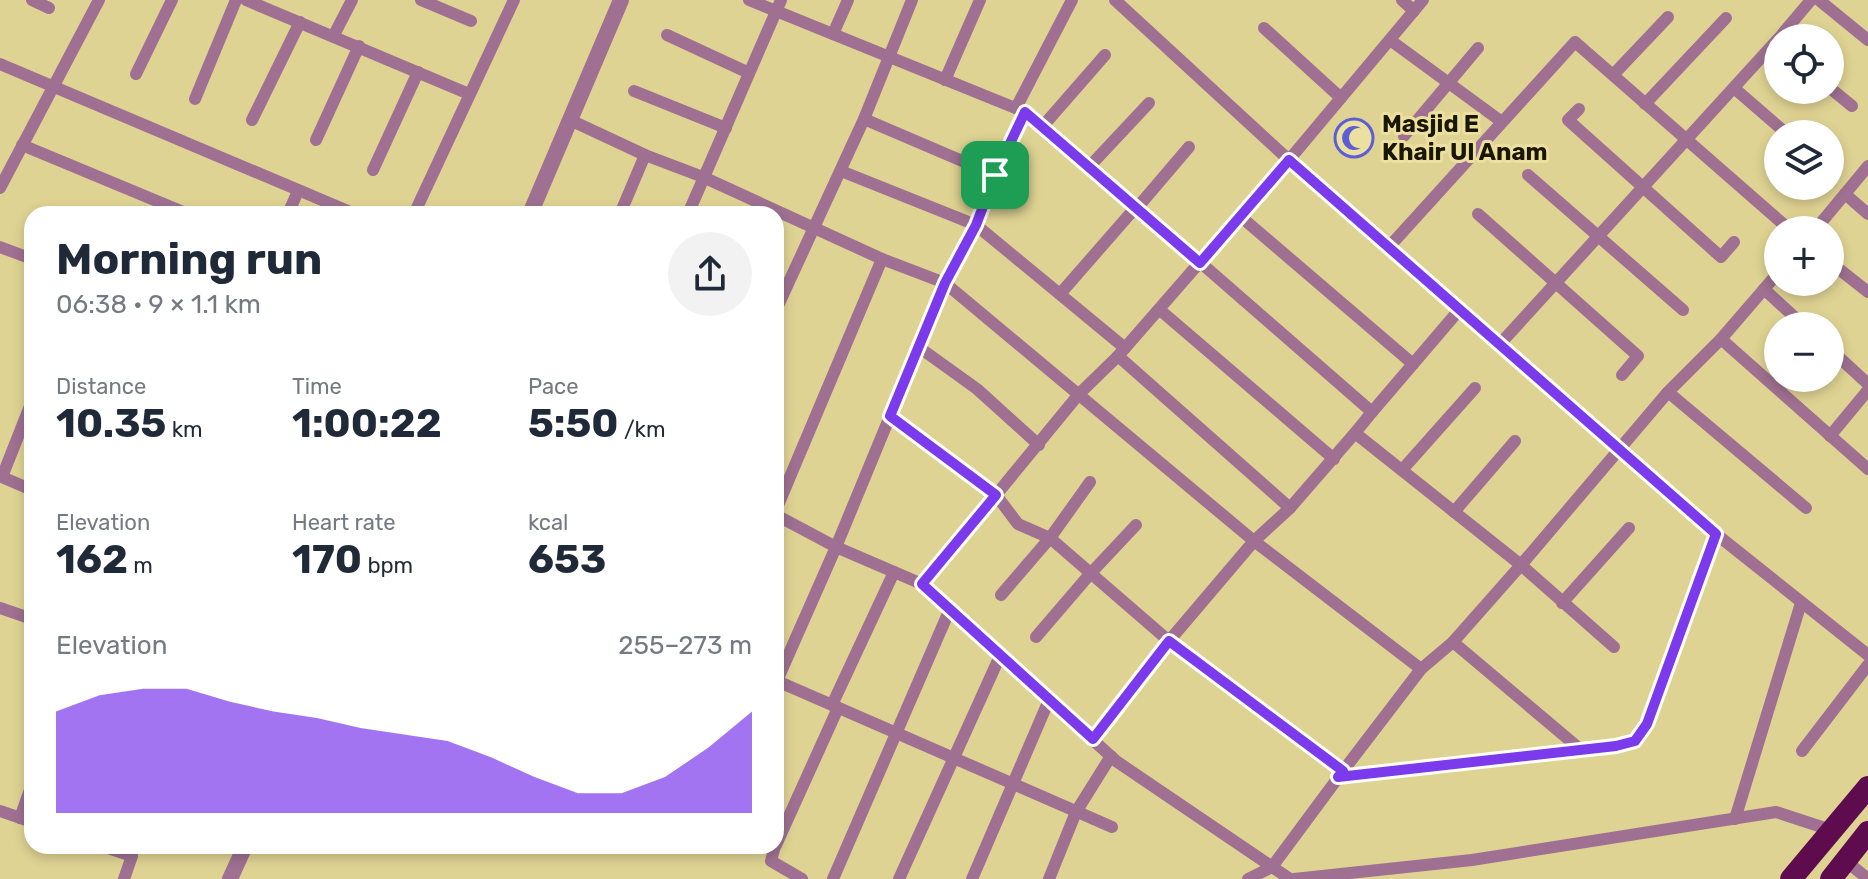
<!DOCTYPE html>
<html lang="en">
<head>
<meta charset="utf-8">
<style>
	body { margin:0; font-family:Rubik,sans-serif; background:#f2f2f3; color:#1f2937; height:100vh; display:flex; flex-direction:column; font-size:30px; white-space:nowrap }
	* { box-sizing:border-box; margin:0 }
	p { font-size:26px; color:#747a83 }
	.icon { flex:none; width:44px; height:44px; fill:none; stroke:currentColor; stroke-width:2; stroke-linecap:round; stroke-linejoin:round }
	.map { position:relative; flex:1; overflow:hidden }
	.panel { position:absolute; left:24px; top:206px; width:760px; height:648px; display:flex; flex-direction:column; background:#fff; border-radius:24px; box-shadow:0 4px 12px #0003 }
	.panel>* { flex:none }
	.fabs { position:absolute; left:1764px; top:24px; display:grid; gap:16px }
	.fabs a { display:grid; place-items:center; width:80px; height:80px; border-radius:50%; background:#fff; box-shadow:0 4px 12px #0003; font-size:40px }
	.pin { position:absolute; display:grid; place-items:center; width:68px; height:68px; color:#fff; margin:-34px; border-radius:16px; box-shadow:0 4px 12px #0006 }
	.round { display:grid; place-items:center; flex:none; width:84px; height:84px; border-radius:42px; background:#f2f2f3 }
	.headline { display:flex; align-items:center; justify-content:space-between; height:136px; padding:0 32px }
	h1 { font-size:44px; font-weight:700; line-height:60px }
	.metrics { display:grid; grid-template-columns:repeat(3,1fr); gap:12px; height:136px; padding:8px 32px }
	.metrics div { display:grid; align-content:center }
	.metrics b { font-size:40px; font-weight:700 }
	.metrics small { font-size:22px; font-weight:400 }
	.metrics p { font-size:22px }
	.chart { height:224px; padding:16px 32px }
	.chart p { display:flex; justify-content:space-between }
	.chart svg { width:100%; height:144px; margin-top:8px; fill:#7c3aed; opacity:.7 }
	.map>svg:first-child { display:block }
	.lines { fill:none; stroke-linecap:round; stroke-linejoin:round }
	.minor { stroke:#9f7091; stroke-width:12 }
	.tertiary { stroke:#9f7091; stroke-width:16 }
	.trunk { stroke:#5f0c4e; stroke-width:22 }
	.route-casing { stroke:#fff; stroke-width:16 }
	.route { stroke:#7c3aed; stroke-width:10 }
	.labels { text-anchor:middle; stroke-width:6; stroke-linejoin:round; paint-order:stroke }
	.poi-label { font-size:24px; font-weight:bold; fill:#1b1600; stroke:#ece0a0; text-anchor:start }
</style>
</head>
<body>
<div class="map">
<svg width="1868" height="879" viewBox="0 0 1868 879">
	<rect width="100%" height="100%" fill="#dfd393"/>
	<g class="lines">
		<!-- minor -->
		<g class="minor">
			<path d="M32,0L49,8"/>
			<path d="M246,0L469,94"/>
			<path d="M421,0L471,21"/>
			<path d="M749,0L1030,114L1372,412L1355,433L1521,565L1453,642L1421,669L1343,771L1169,641L1050,538L1018,524L996,495L922,584"/>
			<path d="M1402,0L1414,11"/>
			<path d="M1819,0L1868,40"/>
			<path d="M1264,28L1341,98"/>
			<path d="M833,34L848,0"/>
			<path d="M334,35L352,0"/>
			<path d="M667,35L749,73"/>
			<path d="M1779,38L1811,0"/>
			<path d="M1390,40L1502,122"/>
			<path d="M0,64L355,214"/>
			<path d="M136,74L172,0"/>
			<path d="M1613,75L1668,17"/>
			<path d="M945,80L980,0"/>
			<path d="M1734,88L1787,134"/>
			<path d="M1830,88L1852,106"/>
			<path d="M634,91L726,128"/>
			<path d="M195,99L236,0"/>
			<path d="M1645,104L1726,18"/>
			<path d="M1016,108L1072,0"/>
			<path d="M1579,109L1568,120L1721,257L1734,242"/>
			<path d="M864,119L995,175L1025,112"/>
			<path d="M252,120L300,22"/>
			<path d="M570,120L645,155L703,177L882,259L945,283L1254,541L1421,669"/>
			<path d="M1043,126L1105,55"/>
			<path d="M1404,136L1478,48"/>
			<path d="M316,140L359,46"/>
			<path d="M22,145L188,214"/>
			<path d="M1090,166L1149,103"/>
			<path d="M373,170L418,72"/>
			<path d="M841,171L976,225L1125,348"/>
			<path d="M995,175L976,225L945,283L836,547L922,584L1116,761L1290,879"/>
			<path d="M1528,175L1683,310"/>
			<path d="M0,188L99,0"/>
			<path d="M1845,194L1868,214"/>
			<path d="M1137,208L1189,147"/>
			<path d="M288,214L298,191"/>
			<path d="M414,214L514,0"/>
			<path d="M620,214L645,155"/>
			<path d="M688,214L781,0"/>
			<path d="M1478,214L1638,356L1622,375"/>
			<path d="M1240,216L1413,364"/>
			<path d="M1815,230L1868,166"/>
			<path d="M0,247L32,259"/>
			<path d="M1389,247L1575,42L1790,230"/>
			<path d="M1830,262L1868,292"/>
			<path d="M1764,289L1804,326"/>
			<path d="M1060,294L1136,207"/>
			<path d="M1460,309L1716,534L1868,655"/>
			<path d="M776,310L864,119L912,0"/>
			<path d="M1160,310L1334,459"/>
			<path d="M1721,339L1868,469"/>
			<path d="M1500,344L1778,39"/>
			<path d="M920,348L977,389L1039,445"/>
			<path d="M1830,349L1868,384"/>
			<path d="M1118,356L1290,508"/>
			<path d="M1668,392L1806,508"/>
			<path d="M32,401L2,477L32,490"/>
			<path d="M1372,412L1460,309L1289,160L1423,0"/>
			<path d="M890,416L996,495L1079,394L1118,356L1289,160L1115,0"/>
			<path d="M1830,436L1868,390"/>
			<path d="M1402,470L1475,388"/>
			<path d="M776,510L882,259"/>
			<path d="M1454,512L1515,441"/>
			<path d="M776,515L836,547L776,683"/>
			<path d="M1001,595L1050,538L1090,482"/>
			<path d="M1562,603L1629,528"/>
			<path d="M0,608L32,619"/>
			<path d="M1036,637L1090,574L1136,525"/>
			<path d="M1453,642L1580,749"/>
			<path d="M1614,647L1521,565L1668,392L1721,339L1778,273"/>
			<path d="M777,681L1112,827"/>
			<path d="M832,705L894,572"/>
			<path d="M1093,739L1169,641L1254,541L1290,508L1355,433"/>
			<path d="M1802,751L1868,665"/>
			<path d="M1338,777L1616,746L1635,741L1647,724L1716,534"/>
			<path d="M0,811L32,822"/>
			<path d="M20,818L32,784"/>
			<path d="M1735,819L1801,603"/>
			<path d="M776,845L838,708"/>
			<path d="M102,846L132,856L124,879"/>
			<path d="M775,846L771,861L802,879"/>
			<path d="M1846,861L1868,879"/>
			<path d="M833,879L950,609"/>
			<path d="M899,879L1000,656"/>
			<path d="M972,879L1049,700"/>
			<path d="M1049,879L1076,812L1111,756"/>
			<path d="M1248,879L1272,867L1343,771"/>
			<path d="M1294,879L1472,860L1776,812L1831,830"/>
		</g>
		<!-- tertiary -->
		<g class="tertiary">
			<path d="M530,214L621,0"/>
			<path d="M230,879L245,846"/>
		</g>
		<!-- trunk -->
		<g class="trunk">
			<path d="M1791,879L1868,787"/>
			<path d="M1831,879L1868,832"/>
		</g>
	</g>
	<g class="lines">
		<!-- route casing -->
		<g class="route-casing">
			<path id="route" d="M1025,112L1200,263L1289,160L1716,534L1647,724L1635,741L1616,746L1338,777L1343,771L1169,641L1093,739L922,584L996,495L890,416L945,283L976,225L995,175Z"/>
		</g>
		<!-- route -->
		<use href="#route" class="route"/>
	</g>
	<!-- icons -->
	<defs>
		<g id="mosque-ring" transform="scale(2)"><circle r="9.5" fill="#ece0a0" stroke="#5d5dd5" stroke-width="1.5"/><path d="M3.5-4.9A6 6 0 1 0 3.5 4.9A5 5 0 1 1 3.5-4.9Z" fill="#5d5dd5"/></g>
	</defs>
	<g fill-rule="evenodd">
		<use href="#mosque-ring" x="1354" y="138"/>
	</g>
	<g class="labels">
		<!-- poi labels -->
		<g class="poi-label">
			<text x="1382" y="132">Masjid E<tspan x="1382" dy="28">Khair Ul Anam</tspan></text>
		</g>
	</g>
</svg>
<div class="fabs">
<a><svg class="icon" aria-label="locate" viewBox="0 0 24 24"><circle cx="12" cy="12" r="6"/><path d="M12 2v4M12 18v4M2 12h4M18 12h4"/></svg></a>
<a><svg class="icon" aria-label="layers" viewBox="0 0 24 24"><path d="M12 4l9 5-9 5-9-5zM3 14l9 5 9-5"/></svg></a>
<a>+</a>
<a>−</a>
</div>
<div class="pin" style="left:995px;top:175px;background:#1e9e55"><svg class="icon" aria-label="arrive" viewBox="0 0 24 24"><path d="M6 21V4h12l-3 4 3 4H6"/></svg></div>
<section class="panel">
<div class="headline"><div><h1>Morning run</h1><p>06:38 · 9 × 1.1 km</p></div><a class="round"><svg class="icon" aria-label="share" viewBox="0 0 24 24"><path d="M12 15V3M7 8l5-5 5 5M5 13v7h14v-7"/></svg></a></div>
<div class="metrics">
<div><p>Distance</p><b>10.35<small> km</small></b></div>
<div><p>Time</p><b>1:00:22</b></div>
<div><p>Pace</p><b>5:50<small> /km</small></b></div>
</div>
<div class="metrics">
<div><p>Elevation</p><b>162<small> m</small></b></div>
<div><p>Heart rate</p><b>170<small> bpm</small></b></div>
<div><p>kcal</p><b>653</b></div>
</div>
<div class="chart"><p><span>Elevation</span>255–273 m</p>
<svg viewBox="0 0 160 44" preserveAspectRatio="none"><path d="M0 44V13L10 8L20 6L30 6L40 10L50 13L60 15L70 18L80 20L90 22L100 27L110 33L120 38L130 38L140 33L150 24L160 13V44z"/></svg>
</div>
</section>
</div>
</body>
</html>
